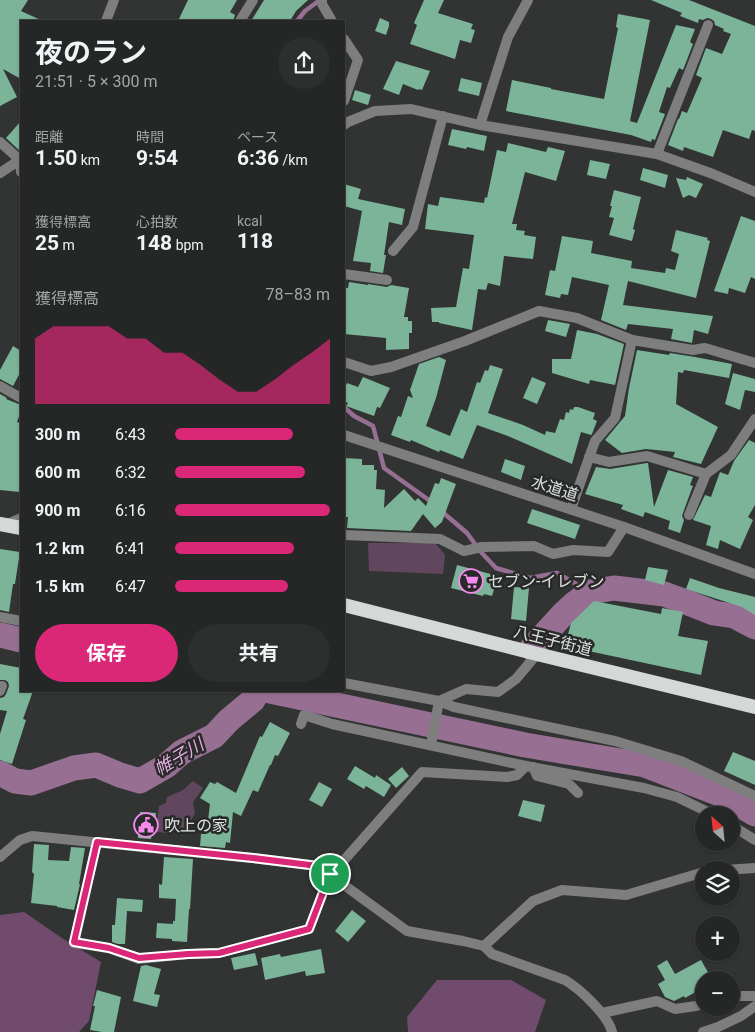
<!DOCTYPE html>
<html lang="ja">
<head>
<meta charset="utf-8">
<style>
	body { margin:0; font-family:Roboto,"Noto Sans JP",sans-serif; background:#2d2f2e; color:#f1f3f6; height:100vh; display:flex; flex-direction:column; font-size:19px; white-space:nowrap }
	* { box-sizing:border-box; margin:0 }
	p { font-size:16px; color:#a3a5a7 }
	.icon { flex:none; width:28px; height:28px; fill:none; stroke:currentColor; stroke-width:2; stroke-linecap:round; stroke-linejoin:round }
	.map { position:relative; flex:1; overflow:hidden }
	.panel { position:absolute; left:20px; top:20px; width:325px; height:672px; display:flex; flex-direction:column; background:#252726; border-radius:0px; box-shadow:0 1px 4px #0004,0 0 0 1px #424443 }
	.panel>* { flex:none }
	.needle { width:32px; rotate:333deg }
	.fabs { position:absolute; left:695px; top:806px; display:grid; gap:10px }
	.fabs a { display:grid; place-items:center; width:45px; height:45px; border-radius:50%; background:#252726; box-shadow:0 1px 4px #0004,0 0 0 1px #424443; font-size:25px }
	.pin { position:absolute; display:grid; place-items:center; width:42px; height:42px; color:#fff; margin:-21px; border:2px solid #fff; border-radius:50%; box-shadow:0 1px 5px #0007 }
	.round { display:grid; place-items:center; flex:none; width:52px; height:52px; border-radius:26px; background:#2d2f2e }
	.overview { display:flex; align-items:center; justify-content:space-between; height:85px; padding:0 15px }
	h1 { font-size:28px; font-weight:700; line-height:38px }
	.stats { display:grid; grid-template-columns:repeat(3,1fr); gap:8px; height:85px; padding:5px 15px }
	.stats div { display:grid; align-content:center }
	.stats b { font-size:21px; font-weight:700 }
	.stats small { font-size:14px; font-weight:400 }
	.stats p { font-size:14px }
	.chart { height:140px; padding:10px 15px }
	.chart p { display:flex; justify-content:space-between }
	.chart svg { width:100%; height:90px; margin-top:5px; fill:#db2777; opacity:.7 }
	.cta { display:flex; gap:10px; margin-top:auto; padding:10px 15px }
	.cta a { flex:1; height:58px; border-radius:30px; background:#db2777; color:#fff; font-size:20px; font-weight:700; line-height:58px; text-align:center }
	.cta a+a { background:#2d2f2e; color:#f1f3f6 }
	ul { padding:0 15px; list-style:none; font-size:16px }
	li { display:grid; grid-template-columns:80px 60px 1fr; align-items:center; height:38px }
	li i { height:12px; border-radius:6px; background:#db2777 }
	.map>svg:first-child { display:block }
	.green { fill:#60475d }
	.forest { fill:#714b6d }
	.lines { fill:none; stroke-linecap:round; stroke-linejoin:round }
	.stream { stroke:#976f93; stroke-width:4.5 }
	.river { stroke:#976f93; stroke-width:25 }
	.building { fill:#7bb498 }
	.minor { stroke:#7d7e7d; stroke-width:10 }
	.tertiary { stroke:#7d7e7d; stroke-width:10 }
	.trunk { stroke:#d4d8d6; stroke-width:14 }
	.route-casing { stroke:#fff; stroke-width:10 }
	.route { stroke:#db2777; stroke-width:6 }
	.labels { text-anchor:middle; stroke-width:5; stroke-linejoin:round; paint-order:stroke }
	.street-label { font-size:16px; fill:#dee0df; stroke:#272a28 }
	.poi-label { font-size:16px; fill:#dee0df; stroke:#272a28; text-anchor:start }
	.water-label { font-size:18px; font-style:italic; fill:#e8abe2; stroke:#272a28 }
</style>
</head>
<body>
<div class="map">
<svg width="755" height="1032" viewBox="0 0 755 1032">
	<rect width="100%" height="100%" fill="#313432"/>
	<!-- green -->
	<g class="green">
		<path d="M368,543H435L445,555L443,574L369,571Z"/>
		<path d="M193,781L203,788L193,802L195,814L182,834L179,828L168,833L156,832L159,806L166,803L167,797L183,790Z"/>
	</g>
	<!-- forest -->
	<g class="forest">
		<path d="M24,912L62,938L101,962L89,1021L79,1032H0V915Z"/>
		<path d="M437,980H511L546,1000L535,1032H408L407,1017Z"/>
	</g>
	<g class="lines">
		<!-- stream -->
		<g class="stream">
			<path d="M297,21L305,11L320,0"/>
			<path d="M344,407L354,416L373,426L384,468L433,503"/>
			<path d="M440,510L467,533L480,551L496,568L530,578L557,573L590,592"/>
		</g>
		<!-- river -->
		<g class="river">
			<path d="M0,635L21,640"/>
			<path d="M532,648L564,613L575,603L590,592L614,588L664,594L686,602L714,613L734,616L755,627"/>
			<path d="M270,691L525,745L645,765L720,794L755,814"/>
			<path d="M0,773L15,781L31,783L74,768L96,765L120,775L140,781L166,766L182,752L214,736L229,720L253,700L258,691"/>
		</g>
	</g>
	<!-- building -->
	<g class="building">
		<path d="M0,0H28L21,11L43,21H21V79L3,69L17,97L0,106Z"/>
		<path d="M188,0H237L230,12L235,15L233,21H178Z"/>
		<path d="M264,0H308L296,11L290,21H251Z"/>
		<path d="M424,0H444L438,13L473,24L471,29L475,30L471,43L460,40L455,59L410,44L417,25L414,23Z"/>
		<path d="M651,0H689L755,26V131L752,130L749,139L723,130L713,157L684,147L683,151L668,145L678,119H679L682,111L687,113L702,78L696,75L706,48L722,54L731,34L723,31L724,29L715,25L714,21L711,19L707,18L703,20L699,19L698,23L680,16L682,13Z"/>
		<path d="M618,14L650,20L630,121L637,123L676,25L695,29L690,42L693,44L683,70L679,68L670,88L667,87L659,112L665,114L655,140L652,139L651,142L631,135L506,111L512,80L551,88V89L604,99L618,28L616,27Z"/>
		<path d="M380,18L389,22V26L386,35L375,31Z"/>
		<path d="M396,61L430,71L422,90L419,89L418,90L403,84L399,95L383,89Z"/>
		<path d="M461,78L482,83L479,96L458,91Z"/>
		<path d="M355,90L371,95L368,105L352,100Z"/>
		<path d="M21,121V152L6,138Z"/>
		<path d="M452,129L487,136L484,151L467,147L466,149L448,145Z"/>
		<path d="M508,143L546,152L548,147L565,151L556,181L525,172L512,224H517L516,230L525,231L524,235L536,237L533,259L504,256L500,286L488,283L486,290L478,289L472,330L439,323V322H432L431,308L456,307L463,268L469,269L474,235L425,229L428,204L438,206L440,197L484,203L485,197L487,198L497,150L506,152Z"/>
		<path d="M590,160L610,164L606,179L587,175Z"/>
		<path d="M643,168L668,175L665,188L640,180Z"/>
		<path d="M687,177L703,184L696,198L689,195L683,198L676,178L686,180Z"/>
		<path d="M344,184L361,189L358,199L405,209L402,225L389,222L384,255H386L383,273L370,271L371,263L353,261L362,211L344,206Z"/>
		<path d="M614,190L641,197L633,229L635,230L632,241L609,235L614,218L609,217L612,206H610Z"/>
		<path d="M741,216L755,221V279L751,277L745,293L729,288L728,294L714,291Z"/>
		<path d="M676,230L708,238L707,240L710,241L696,298L628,281L623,305L713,316L708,334L694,330L692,343L671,339L673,329L628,324L626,330L601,320L609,285L572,277L568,295L561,294L560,298L545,295L550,270L555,271L562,236L593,241L591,253L632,261L631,268L665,273L666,268L675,270L679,254L671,251Z"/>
		<path d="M349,282L368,285V284L387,287L391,285L409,288L404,317H408V321H412V333H409V349L386,350V338L344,334V288H348Z"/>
		<path d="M548,320L570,324L566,337L545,331Z"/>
		<path d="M577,330L597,334L624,344L615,385L590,380L589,384L552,373V359H571Z"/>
		<path d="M13,346L21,351V371L13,386L0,379V370Z"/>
		<path d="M637,350L669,355L670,353L695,357L732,364L729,378L684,370L683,373L678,372L676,404L718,427L701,464L673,457L675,452L646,449L622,453L605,440L625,416L629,388Z"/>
		<path d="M439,357L446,360L436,398L426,426L450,436L461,409L467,412L477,382L480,383L485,370L488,371L490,365L503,369L488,413L523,425L545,435L546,431L555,433L560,419L564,420L566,412L569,413L570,409L573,410L574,407H578L595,413L593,419L597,421L592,434L591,435L581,432L572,464L508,436L477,425L463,459L440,450L439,452L411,440L410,442L391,435L398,416L401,417L408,396L413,398L410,390L419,364Z"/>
		<path d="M733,373L755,379V392L745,390L740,410L725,404Z"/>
		<path d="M363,377L390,388L380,408L377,407L374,416L346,406L348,403L344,401V390L347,383L358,387Z"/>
		<path d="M532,377L546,383L537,404L523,398Z"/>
		<path d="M0,394L7,398L6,399L21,405V411L17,422L21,423L20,492L0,490Z"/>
		<path d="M749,440L755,443V505L748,517L753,520L740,549L720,540L718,549L706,545L711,526L693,520L705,495L711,497L720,472L728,475L734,461Z"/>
		<path d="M344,458L362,459V465H374V470H377L376,489L385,490L384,508L404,489L415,501L418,498L426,506L435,483L439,484L441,478L456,484L442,522L435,528L423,514L411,531L347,528L348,517H344Z"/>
		<path d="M505,459L525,466L521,480L501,472Z"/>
		<path d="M647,463H648L654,507L668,470L693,477L690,485L693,486L691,491L683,513L682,516L684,520L680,533L668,529L670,521L645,512L643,517L621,509L623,505L585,494L596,467L610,469Z"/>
		<path d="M532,509L580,525L575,539L527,523Z"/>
		<path d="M0,549L20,552L15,584H13L9,612L0,610Z"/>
		<path d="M457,565L498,576L492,596L484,594L483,596L451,588Z"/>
		<path d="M648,567L668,570L664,585L645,580Z"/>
		<path d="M690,578L719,588L755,597V615L742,607L686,589Z"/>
		<path d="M514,587L529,588L526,621L511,619Z"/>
		<path d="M594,601L661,614L662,608L683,612L678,636L708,641L701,675L565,646L571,623Z"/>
		<path d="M0,664L21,668V691H33L23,719L26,720L12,764L0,760V734L7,711L0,710V698L4,697L6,694L9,686L8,682L5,680H0Z"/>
		<path d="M270,722L290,733L278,756L275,755L271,765H270L258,792L253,790L241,816L233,812L230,843L226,842L225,848L200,846L201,834H205L206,827L207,828L210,804L200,798L210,782L215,784L217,782L236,793L260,736L262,737Z"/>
		<path d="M733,752L755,761V785L724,771Z"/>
		<path d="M355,766L375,778L376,775L391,785L384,797L366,786L364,789L347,779Z"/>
		<path d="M402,767L409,776L396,788L388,779Z"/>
		<path d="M319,782L332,789L322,807L309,800Z"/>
		<path d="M523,800L545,805L541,822L518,816Z"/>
		<path d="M140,812L156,813L154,833H152L151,839L138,838Z"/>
		<path d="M34,844L49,845L48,860L69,861L71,847L85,848L79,884H80L74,910L57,907V906L31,903L34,874L32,872Z"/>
		<path d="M164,857L193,859L190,909H189L187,942L172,941V939L156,938L157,923L173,924V921H175L176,899L159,898V884L162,885Z"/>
		<path d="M117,898L143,900L142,912L127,911L125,944H118L112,942V925H115Z"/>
		<path d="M352,910L366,921L348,942L335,931Z"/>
		<path d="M321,949L325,973L306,976L305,971L265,980L261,958L280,954L281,957Z"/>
		<path d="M255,953L258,965L234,970L231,958Z"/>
		<path d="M667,960L675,974L701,960L709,974L699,980L703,986L698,988L699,990L685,998L684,996L674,1001L665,997L658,984L665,980L657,966Z"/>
		<path d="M146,965L161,969L154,994L160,995L157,1007L133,1001L141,966Z"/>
		<path d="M97,990L121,997L114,1032H102L90,1030L95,1006H93Z"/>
	</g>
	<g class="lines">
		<!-- minor -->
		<g class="minor">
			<path d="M322,0V4L332,21"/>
			<path d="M106,21L114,0"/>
			<path d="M240,21L253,0"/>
			<path d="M344,39L358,60L344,101"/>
			<path d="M344,125L348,122L375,111L411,109L480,125L657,154L713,174L755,192"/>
			<path d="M480,125L508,37L528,0"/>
			<path d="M0,142L20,160L21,172"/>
			<path d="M657,154L708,25"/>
			<path d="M0,173L21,159"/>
			<path d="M393,251L413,227L443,116"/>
			<path d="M344,274L387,280"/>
			<path d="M632,340L693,350L705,348L755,363"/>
			<path d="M344,362L371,371L391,367L465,341L539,311L577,318L632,340L615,418L595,441L571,509"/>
			<path d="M0,386L21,398"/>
			<path d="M589,457L609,462L647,456L706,474"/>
			<path d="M689,515L706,474L731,455L755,419"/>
			<path d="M344,535L440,539L464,551L482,547L534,546L553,554L573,550L608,552L624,527"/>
			<path d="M0,617L21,621"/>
			<path d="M344,683L439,701L454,707L615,741L681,761L755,796"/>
			<path d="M0,691L2,686"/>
			<path d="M301,724L304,715L332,724L526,766L644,788L677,797L714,815"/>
			<path d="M431,745L439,701L466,689L498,692L516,679L537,654"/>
			<path d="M533,767L537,776L569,784L578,793"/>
			<path d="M731,825L755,840"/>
			<path d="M97,842L74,943L109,948L139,959L188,954L219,953L309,929L330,874"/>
			<path d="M0,857L20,840L32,836L253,858L318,866L407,931L463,941L484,946L533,901L562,890L626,895L704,872"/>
			<path d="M725,870L755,868"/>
			<path d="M331,875L422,772L507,777L517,775L526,766"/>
			<path d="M484,946L492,954L565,980C580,989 608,1015 612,1032"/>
			<path d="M731,996H755"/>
			<path d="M602,1013L657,1001L675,1009L696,1006L704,1003"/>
			<path d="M703,1032L718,1027L741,1016L755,1006"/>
		</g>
		<!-- tertiary -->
		<g class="tertiary">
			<path d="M344,435L624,527L755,574"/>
			<path d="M5,525L21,518"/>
		</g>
		<!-- trunk -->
		<g class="trunk">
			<path d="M0,524L21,528"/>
			<path d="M344,605L537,654L755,707"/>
		</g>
	</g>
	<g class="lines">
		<!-- route casing -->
		<g class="route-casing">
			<path id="route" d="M97,842L253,858L318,866L330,874L309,929L219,953L188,954L139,958L109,948L74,942Z"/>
		</g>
		<!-- route -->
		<use href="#route" class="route"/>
	</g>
	<!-- icons -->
	<defs>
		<g id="supermarket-ring" transform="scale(1.25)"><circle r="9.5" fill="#272a28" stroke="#f589ee" stroke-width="1.5"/><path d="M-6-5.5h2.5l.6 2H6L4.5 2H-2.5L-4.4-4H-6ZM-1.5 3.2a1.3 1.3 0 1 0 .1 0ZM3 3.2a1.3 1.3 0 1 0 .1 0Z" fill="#f589ee"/></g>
		<g id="civic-ring" transform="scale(1.25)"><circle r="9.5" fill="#272a28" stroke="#f589ee" stroke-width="1.5"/><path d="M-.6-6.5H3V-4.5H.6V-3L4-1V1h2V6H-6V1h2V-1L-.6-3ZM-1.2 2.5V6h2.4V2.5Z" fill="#f589ee"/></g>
	</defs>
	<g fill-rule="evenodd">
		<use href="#supermarket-ring" x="471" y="581"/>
		<use href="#civic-ring" x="146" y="825"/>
	</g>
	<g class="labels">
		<!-- street labels -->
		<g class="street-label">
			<text transform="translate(555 488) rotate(18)" y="6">水道道</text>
			<text transform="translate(553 640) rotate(14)" y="6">八王子街道</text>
		</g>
		<!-- poi labels -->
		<g class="poi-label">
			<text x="488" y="587">セブン-イレブン</text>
			<text x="164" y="831">吹上の家</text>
		</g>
		<!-- water labels -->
		<g class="water-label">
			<text transform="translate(179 757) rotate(-31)" y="6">帷子川</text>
		</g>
	</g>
</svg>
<div class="fabs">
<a><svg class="needle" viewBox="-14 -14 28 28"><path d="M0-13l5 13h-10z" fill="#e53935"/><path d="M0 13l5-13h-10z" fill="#a3a5a7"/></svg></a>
<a><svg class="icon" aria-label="layers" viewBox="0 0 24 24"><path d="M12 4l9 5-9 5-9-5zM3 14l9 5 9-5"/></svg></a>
<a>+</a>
<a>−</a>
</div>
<div class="pin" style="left:330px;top:874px;background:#1e9e55"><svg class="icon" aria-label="arrive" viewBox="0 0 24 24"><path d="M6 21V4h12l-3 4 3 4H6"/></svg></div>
<section class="panel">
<div class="overview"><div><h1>夜のラン</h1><p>21:51 · 5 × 300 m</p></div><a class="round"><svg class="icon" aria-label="share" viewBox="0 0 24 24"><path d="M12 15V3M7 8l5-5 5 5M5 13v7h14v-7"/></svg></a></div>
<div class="stats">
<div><p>距離</p><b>1.50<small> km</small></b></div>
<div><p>時間</p><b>9:54</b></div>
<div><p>ペース</p><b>6:36<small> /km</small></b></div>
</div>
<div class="stats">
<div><p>獲得標高</p><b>25<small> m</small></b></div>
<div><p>心拍数</p><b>148<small> bpm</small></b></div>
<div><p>kcal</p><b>118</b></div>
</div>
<div class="chart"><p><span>獲得標高</span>78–83 m</p>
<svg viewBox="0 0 160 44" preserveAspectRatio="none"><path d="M0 44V12L10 6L20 6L30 6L40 6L50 12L60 12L70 19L80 19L90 25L100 32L110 38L120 38L130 32L140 25L150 19L160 12V44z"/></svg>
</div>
<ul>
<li><b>300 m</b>6:43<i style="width:76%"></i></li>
<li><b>600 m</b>6:32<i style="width:84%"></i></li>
<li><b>900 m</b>6:16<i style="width:100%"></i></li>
<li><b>1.2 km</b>6:41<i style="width:77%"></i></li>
<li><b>1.5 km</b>6:47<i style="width:73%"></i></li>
</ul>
<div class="cta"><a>保存</a><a>共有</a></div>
</section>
</div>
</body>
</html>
